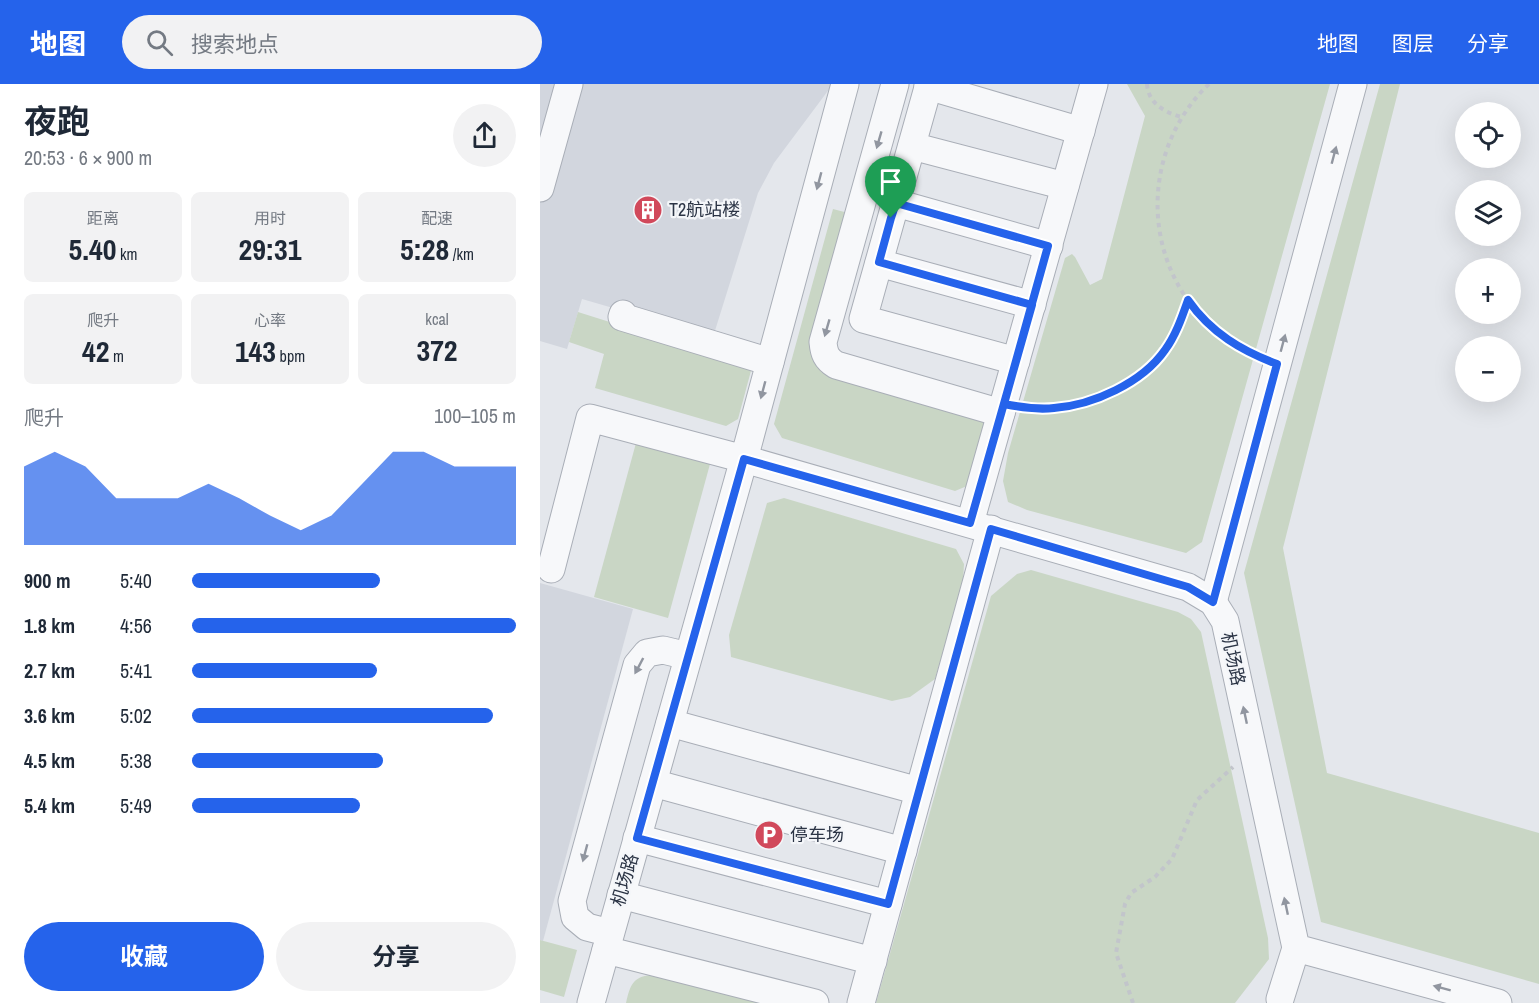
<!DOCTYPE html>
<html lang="zh">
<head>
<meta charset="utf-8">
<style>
	body { margin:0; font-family:"Archivo Narrow","Noto Sans SC",sans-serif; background:#f2f2f3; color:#1f2937; height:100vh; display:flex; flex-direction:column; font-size:22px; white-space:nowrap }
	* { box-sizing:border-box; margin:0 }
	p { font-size:20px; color:#747a83 }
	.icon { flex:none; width:33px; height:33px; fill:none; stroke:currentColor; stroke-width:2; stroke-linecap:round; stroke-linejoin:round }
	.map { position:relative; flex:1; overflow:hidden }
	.panel { display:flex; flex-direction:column; background:#fff; width:540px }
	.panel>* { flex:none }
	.controls { position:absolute; left:915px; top:18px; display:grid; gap:12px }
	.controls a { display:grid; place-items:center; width:66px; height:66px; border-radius:50%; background:#fff; box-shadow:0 6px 24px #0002; font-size:30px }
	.pin { position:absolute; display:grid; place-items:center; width:51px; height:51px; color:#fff; margin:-62px -26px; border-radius:50% 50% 50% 0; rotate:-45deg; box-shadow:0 0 6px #0007 }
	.pin .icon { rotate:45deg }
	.round { display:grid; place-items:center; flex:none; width:63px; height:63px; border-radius:32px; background:#f2f2f3 }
	.summary { display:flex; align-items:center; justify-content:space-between; height:102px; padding:0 24px }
	h1 { font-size:33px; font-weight:700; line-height:45px }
	.stats { display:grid; grid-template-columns:repeat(3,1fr); gap:9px; height:102px; padding:6px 24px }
	.stats div { display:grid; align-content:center; border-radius:9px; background:#f2f2f3; text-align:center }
	.stats b { font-size:30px; font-weight:700 }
	.stats small { font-size:16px; font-weight:400 }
	.stats p { font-size:16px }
	.chart { height:168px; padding:12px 24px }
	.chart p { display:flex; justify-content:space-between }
	.chart svg { width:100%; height:108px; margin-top:6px; fill:#2563eb; opacity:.7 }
	.button { display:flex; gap:12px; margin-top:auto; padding:12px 24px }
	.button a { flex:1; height:69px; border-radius:36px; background:#2563eb; color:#fff; font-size:24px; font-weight:700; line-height:69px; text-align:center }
	.button a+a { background:#f2f2f3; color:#1f2937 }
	ul { padding:0 24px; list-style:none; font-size:20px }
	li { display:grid; grid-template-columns:96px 72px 1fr; align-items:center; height:45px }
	li i { height:15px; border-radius:8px; background:#2563eb }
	header { display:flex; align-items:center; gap:36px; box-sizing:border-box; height:84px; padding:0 30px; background:#2563eb; color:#fff }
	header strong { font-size:28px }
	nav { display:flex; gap:33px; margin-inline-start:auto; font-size:21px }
	.search { width:420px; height:54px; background:#f2f2f3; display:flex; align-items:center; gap:15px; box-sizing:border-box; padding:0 21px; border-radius:33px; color:#747a83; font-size:22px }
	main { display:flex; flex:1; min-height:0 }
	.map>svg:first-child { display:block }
	.built { fill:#d2d6de }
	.green { fill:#c9d6c5 }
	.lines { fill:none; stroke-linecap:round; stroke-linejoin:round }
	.minor-casing { stroke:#a9aeb7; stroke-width:29 }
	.path { stroke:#c2c5cb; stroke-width:4; stroke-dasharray:4.5 4.5; stroke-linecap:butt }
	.minor { stroke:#f7f8fa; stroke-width:27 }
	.oneway { fill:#9196a0 }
	.route-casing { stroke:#fff; stroke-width:12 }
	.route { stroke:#2563eb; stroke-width:8 }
	.labels { text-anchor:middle; stroke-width:4.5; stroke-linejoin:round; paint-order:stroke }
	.poi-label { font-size:18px; fill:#2b3445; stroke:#f4f6f9; text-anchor:start }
	.street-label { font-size:18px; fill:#2b3445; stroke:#f4f6f9 }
</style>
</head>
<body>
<header>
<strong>地图</strong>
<div class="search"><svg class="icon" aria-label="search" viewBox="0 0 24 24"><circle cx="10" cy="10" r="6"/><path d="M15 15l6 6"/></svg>搜索地点</div>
<nav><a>地图</a><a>图层</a><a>分享</a></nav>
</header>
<main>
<section class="panel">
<div class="summary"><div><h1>夜跑</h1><p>20:53 · 6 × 900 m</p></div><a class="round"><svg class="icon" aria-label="share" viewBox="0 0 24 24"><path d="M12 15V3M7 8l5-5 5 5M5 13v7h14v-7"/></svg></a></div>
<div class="stats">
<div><p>距离</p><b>5.40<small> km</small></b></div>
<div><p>用时</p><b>29:31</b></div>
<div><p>配速</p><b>5:28<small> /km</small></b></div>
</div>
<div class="stats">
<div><p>爬升</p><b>42<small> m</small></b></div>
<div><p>心率</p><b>143<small> bpm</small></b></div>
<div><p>kcal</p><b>372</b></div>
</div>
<div class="chart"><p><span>爬升</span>100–105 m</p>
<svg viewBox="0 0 160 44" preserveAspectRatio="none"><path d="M0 44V12L10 6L20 12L30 25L40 25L50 25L60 19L70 25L80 32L90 38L100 32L110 19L120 6L130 6L140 12L150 12L160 12V44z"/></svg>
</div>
<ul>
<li><b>900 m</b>5:40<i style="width:58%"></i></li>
<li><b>1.8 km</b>4:56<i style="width:100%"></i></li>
<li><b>2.7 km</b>5:41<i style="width:57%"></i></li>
<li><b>3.6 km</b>5:02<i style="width:93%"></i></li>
<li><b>4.5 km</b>5:38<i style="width:59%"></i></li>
<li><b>5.4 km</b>5:49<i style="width:52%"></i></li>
</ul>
<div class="button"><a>收藏</a><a>分享</a></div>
</section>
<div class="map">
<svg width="999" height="919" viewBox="0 0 999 919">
	<rect width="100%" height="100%" fill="#e4e7ec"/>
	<!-- built -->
	<g class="built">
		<path d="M0,0H293L234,79L218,109L173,253L42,215L27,265L0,257Z"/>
		<path d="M0,499L93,525L3,857L0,856Z"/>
	</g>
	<!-- green -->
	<g class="green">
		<path d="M587,0H790L662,458L646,469L487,426L468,418L463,397L468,369L525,174L532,170L535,173L550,201L562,195L605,32Z"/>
		<path d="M840,0H860L743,464L787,689L999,749V900L781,838L704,489Z"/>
		<path d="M293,125L312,130L277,270L443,334L448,346L427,402L415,407L242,354L234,340Z"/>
		<path d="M38,228L212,283L198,335L186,342L55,304L64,270L29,258Z"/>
		<path d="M96,359L170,380L128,534L54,513Z"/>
		<path d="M244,414L416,465L424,480L423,498L395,595L370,613L352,617L191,573L189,551L227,419Z"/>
		<path d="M491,486L638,528L651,535L661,548L728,854L729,875L695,919H336L451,512L477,490Z"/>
		<path d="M0,856L37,866L24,913L0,906Z"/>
		<path d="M111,891L220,919H86C90,902 92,893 111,891Z"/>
	</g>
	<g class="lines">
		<!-- minor casing -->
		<g class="minor-casing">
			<g id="minor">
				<path d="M355,0L283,258C284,269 286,275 296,281L461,329"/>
				<path d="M389,0L323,235L476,277"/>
				<path d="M388,2L541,47"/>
				<path d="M372,62L525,102"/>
				<path d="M0,104L29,0"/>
				<path d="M356,119L509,162"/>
				<path d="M339,179L492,221"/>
				<path d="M83,230L82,233L230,278"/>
				<path d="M430,439L554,0"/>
				<path d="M11,485L50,334L204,375L305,0"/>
				<path d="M673,518L813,0"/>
				<path d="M130,639L379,707"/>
				<path d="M113,699L363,767"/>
				<path d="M97,754L348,820"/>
				<path d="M81,811L333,877"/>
				<path d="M70,849L47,843L35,833L32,817L97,581L107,569L123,566L148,572"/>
				<path d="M66,866L275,919"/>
				<path d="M740,915L756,864"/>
				<path d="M51,919L204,375L648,503L673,518L685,537L756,864L958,919"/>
				<path d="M321,919L451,445"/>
			</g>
		</g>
		<!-- path -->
		<g class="path">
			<path d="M607,0C608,19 625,29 642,33"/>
			<path d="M669,0C605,61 600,163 658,229C674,247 694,264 717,273"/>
			<path d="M485,323C533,329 595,307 624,267C635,252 642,234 648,217"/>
			<path d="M593,919L576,869L585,820L591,809L615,793L632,775L657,716L693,683"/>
		</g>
		<!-- minor -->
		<use href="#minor" class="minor"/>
	</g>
	<!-- one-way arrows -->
	<defs><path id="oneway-solid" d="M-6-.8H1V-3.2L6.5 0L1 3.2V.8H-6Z" transform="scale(1.5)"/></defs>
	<g class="oneway">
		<use href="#oneway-solid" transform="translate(339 56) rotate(106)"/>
		<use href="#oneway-solid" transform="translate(794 71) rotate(-75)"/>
		<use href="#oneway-solid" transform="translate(279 97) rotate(105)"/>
		<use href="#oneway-solid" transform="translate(287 244) rotate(106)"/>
		<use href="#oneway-solid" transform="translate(743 259) rotate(-75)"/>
		<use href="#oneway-solid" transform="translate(223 306) rotate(105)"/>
		<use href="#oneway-solid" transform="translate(99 582) rotate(118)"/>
		<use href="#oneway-solid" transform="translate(705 631) rotate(-102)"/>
		<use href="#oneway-solid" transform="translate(45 769) rotate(105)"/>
		<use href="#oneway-solid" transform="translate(746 822) rotate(-102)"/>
		<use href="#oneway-solid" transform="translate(902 904) rotate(-165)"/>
	</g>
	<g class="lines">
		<!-- route casing -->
		<g class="route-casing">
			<path id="route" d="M351,134L339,178L492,221C471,294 451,366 430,439L204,375L97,754L348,820L451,445L648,503L673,518L737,280C702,267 671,249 648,216C642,233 636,251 625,266C602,299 553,321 514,324C497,326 480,323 464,320L508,162L356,119L351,134"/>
		</g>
		<!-- route -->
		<use href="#route" class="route"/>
	</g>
	<!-- icons -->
	<defs>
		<g id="building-disc" transform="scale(1.5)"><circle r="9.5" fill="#d1495b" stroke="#f4f6f9"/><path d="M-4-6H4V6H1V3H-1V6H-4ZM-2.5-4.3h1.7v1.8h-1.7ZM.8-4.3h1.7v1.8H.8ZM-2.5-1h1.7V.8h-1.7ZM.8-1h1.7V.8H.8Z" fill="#fff"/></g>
		<g id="parking-disc" transform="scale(1.5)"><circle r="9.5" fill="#d1495b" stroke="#f4f6f9"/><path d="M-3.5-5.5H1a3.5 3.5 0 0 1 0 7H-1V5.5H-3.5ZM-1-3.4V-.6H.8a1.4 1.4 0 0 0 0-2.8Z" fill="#fff"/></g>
	</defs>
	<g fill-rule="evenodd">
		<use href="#building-disc" x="108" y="126"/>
		<use href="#parking-disc" x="229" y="751"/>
	</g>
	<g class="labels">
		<!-- poi labels -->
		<g class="poi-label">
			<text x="129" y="132">T2航站楼</text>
			<text x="250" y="757">停车场</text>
		</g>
		<!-- street labels -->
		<g class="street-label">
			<text transform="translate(693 575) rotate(78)" y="6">机场路</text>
			<text transform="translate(85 796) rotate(-74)" y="6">机场路</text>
		</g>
	</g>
</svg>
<div class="controls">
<a><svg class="icon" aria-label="locate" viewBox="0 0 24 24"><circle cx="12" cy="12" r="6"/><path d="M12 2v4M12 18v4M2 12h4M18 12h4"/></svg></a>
<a><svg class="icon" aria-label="layers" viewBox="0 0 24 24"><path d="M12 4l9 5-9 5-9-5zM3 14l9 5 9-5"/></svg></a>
<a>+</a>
<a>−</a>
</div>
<div class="pin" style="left:351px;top:134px;background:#1e9e55"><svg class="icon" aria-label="arrive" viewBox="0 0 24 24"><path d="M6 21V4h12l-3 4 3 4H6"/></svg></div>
</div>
</main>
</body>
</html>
